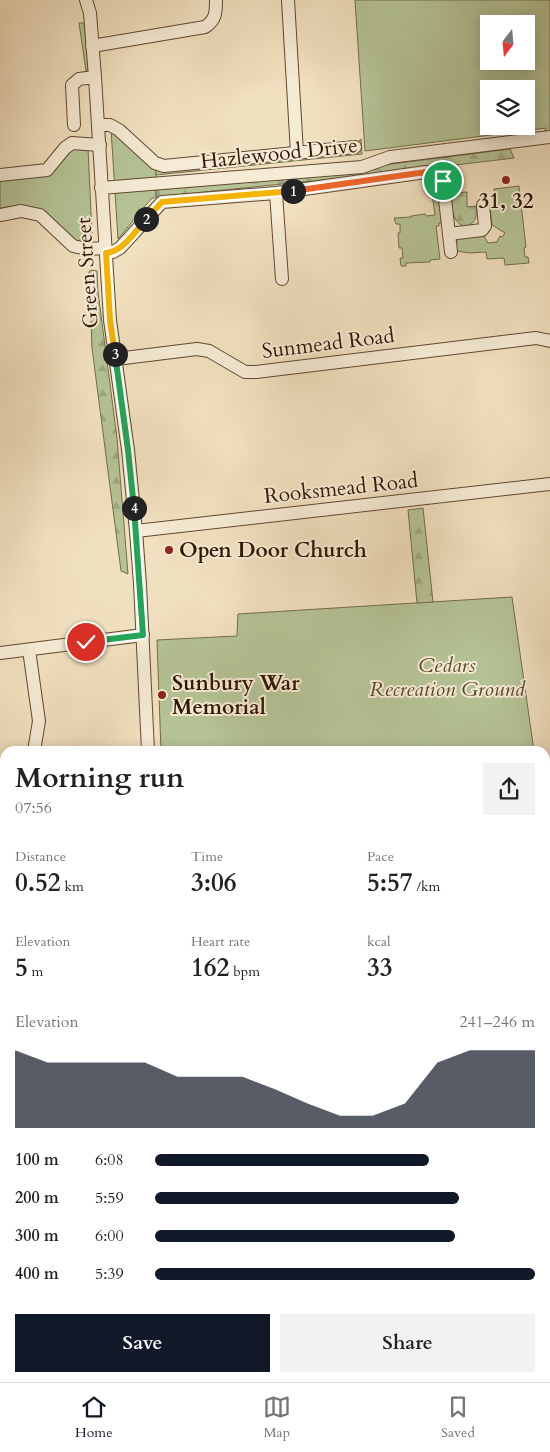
<!DOCTYPE html>
<html lang="en">
<head>
<meta charset="utf-8">
<style>
	body { margin:0; font-family:Cardo,serif; background:#f2f2f2; color:#222; height:100vh; display:flex; flex-direction:column; font-size:19px; white-space:nowrap }
	* { box-sizing:border-box; margin:0 }
	p { font-size:16px; color:#767676 }
	.icon { flex:none; width:28px; height:28px; fill:none; stroke:currentColor; stroke-width:2; stroke-linecap:round; stroke-linejoin:round }
	.map { position:relative; flex:1; overflow:hidden }
	.details { position:absolute; left:0px; top:746px; width:550px; height:636px; display:flex; flex-direction:column; background:#fff; border-radius:15px 15px 0 0; box-shadow:0 2px 12px #0003 }
	.details>* { flex:none }
	.needle { width:32px; rotate:196deg }
	.fabs { position:absolute; left:480px; top:15px; display:grid; gap:10px }
	.fabs a { display:grid; place-items:center; width:55px; height:55px; border-radius:0px; background:#fff; box-shadow:0 2px 12px #0003; font-size:25px }
	.pin { position:absolute; display:grid; place-items:center; width:42px; height:42px; color:#fff; margin:-21px; border:2px solid #fff; border-radius:50%; box-shadow:0 1px 5px #0007 }
	.km { position:absolute; width:25px; height:25px; margin:-12px; border-radius:50%; background:#222; color:#fff; font-size:14px; line-height:25px; text-align:center }
	.round { display:grid; place-items:center; flex:none; width:52px; height:52px; border-radius:0px; background:#f2f2f2 }
	.head { display:flex; align-items:center; justify-content:space-between; height:85px; padding:0 15px }
	h1 { font-size:28px; font-weight:800; line-height:38px }
	.stats { display:grid; grid-template-columns:repeat(3,1fr); gap:8px; height:85px; padding:5px 15px }
	.stats div { display:grid; align-content:center }
	.stats b { font-size:25px; font-weight:800 }
	.stats small { font-size:14px; font-weight:400 }
	.stats p { font-size:14px }
	.chart { height:140px; padding:10px 15px }
	.chart p { display:flex; justify-content:space-between }
	.chart svg { width:100%; height:90px; margin-top:5px; fill:#111827; opacity:.7 }
	.action { display:flex; gap:10px; margin-top:auto; padding:10px 15px }
	.action a { flex:1; height:58px; border-radius:0px; background:#111827; color:#fff; font-size:20px; font-weight:800; line-height:58px; text-align:center }
	.action a+a { background:#f2f2f2; color:#222 }
	ul { padding:0 15px; list-style:none; font-size:16px }
	li { display:grid; grid-template-columns:80px 60px 1fr; align-items:center; height:38px }
	li i { height:12px; border-radius:6px; background:#111827 }
	.dock { display:flex; justify-content:space-around; align-items:center; height:70px; border-top:1px solid #e0e0e0; background:#fff; font-size:14px; color:#767676 }
	.dock a { display:grid; justify-items:center; gap:2px }
	.dock .on { color:#111827 }
	.map>svg:first-child { display:block }
	.green { fill:#b5c396; stroke:#736c4c; fill-rule:evenodd }
	.forest { fill:url(#forest-firs); stroke:#736c4c }
	.lines { fill:none; stroke-linecap:round; stroke-linejoin:round }
	.minor-casing { stroke:#614832; stroke-width:14 }
	.minor { stroke:#f6ebd5; stroke-width:12 }
	.split-1-casing { stroke:#fff; stroke-width:10 }
	.split-2-casing { stroke:#fff; stroke-width:10 }
	.split-3-casing { stroke:#fff; stroke-width:10 }
	.split-4-casing { stroke:#fff; stroke-width:10 }
	.split-5-casing { stroke:#fff; stroke-width:10 }
	.split-1 { stroke:#f0652b; stroke-width:6 }
	.split-2 { stroke:#f5b400; stroke-width:6 }
	.split-3 { stroke:#f5b400; stroke-width:6 }
	.split-4 { stroke:#22a559; stroke-width:6 }
	.split-5 { stroke:#22a559; stroke-width:6 }
	.poi-dot { fill:#8f2418; stroke:#f6ebd5; stroke-width:2 }
	.labels { text-anchor:middle; stroke-width:4; stroke-linejoin:round; paint-order:stroke }
	.street-label { font-size:21px; fill:#311603; stroke:#f6ebd5 }
	.poi-label { font-size:21px; font-weight:bold; fill:#311603; stroke:#f6ebd5; text-anchor:start }
	.park-label { font-size:21px; font-style:italic; fill:#594a2f; stroke:#f6ebd5 }
</style>
</head>
<body>
<div class="map">
<svg width="550" height="1382" viewBox="0 0 550 1382">
	<defs>
		<pattern id="forest-firs" width="22" height="20" patternUnits="userSpaceOnUse" patternTransform="scale(1.25)"><rect width="22" height="20" fill="#b5c396"/><path d="M5 1l3.5 6h-7zM16 11l3.5 6h-7z" fill="#9ca780"/></pattern>
	</defs>
	<rect width="100%" height="100%" fill="#f1e0bf"/>
	<filter id="stains"><feTurbulence type="fractalNoise" baseFrequency=".004" numOctaves="4"/><feColorMatrix values="0 0 0 0 .2 0 0 0 0 .09 0 0 0 0 .02 0 0 0 .5 -.17"/></filter>
	<radialGradient id="worn" r=".72"><stop offset=".6" stop-color="#630" stop-opacity="0"/><stop offset="1" stop-color="#630" stop-opacity=".3"/></radialGradient>
	<!-- green -->
	<g class="green">
		<path d="M355,0H550V140L542,138L546,128L365,151ZM489,24H526V61H489ZM489,89H526V126H489Z"/>
		<path d="M79,23H84L89,68L86,71Z"/>
		<path d="M111,129L156,167V197L151,199L118,239Z"/>
		<path d="M67,149H88L92,234L85,239L76,241L41,212L0,211V179L46,174Z"/>
		<path d="M431,178L437,181L442,223H439V226H436L440,259L430,260V262L406,263V266H401L400,258H403L402,248H399L398,233H400V224H396L394,218L411,217V216L425,214L426,216L435,215L430,179Z"/>
		<path d="M519,186L526,247L524,248L525,257H528L529,263L505,265L504,258L487,259L486,252L469,253L456,251L457,239L483,235L488,243L497,242L500,236L502,237L505,233L492,225L490,207L496,206L494,189Z"/>
		<path d="M512,597L534,751H161L157,640L237,636L238,614Z"/>
		<path d="M0,768H5V1074L0,1076Z"/>
		<path d="M545,824L550,858V875H545Z"/>
	</g>
	<!-- forest -->
	<g class="forest">
		<path d="M361,139L362,154L156,175V167L350,149Z"/>
		<path d="M510,149L514,158L389,173L156,197V190L363,171L391,164Z"/>
		<path d="M467,192V207L476,206C477,216 476,225 464,226C451,222 452,205 451,193Z"/>
		<path d="M91,270L97,271L98,292L117,438L128,574L121,571L92,348L89,272Z"/>
		<path d="M423,508L433,602L417,603L408,510Z"/>
	</g>
	<g class="lines">
		<!-- minor casing -->
		<g class="minor-casing">
			<g id="minor">
				<path d="M86,0L90,13L95,77L110,320L128,450L136,531L140,584L148,751"/>
				<path d="M288,0L297,153"/>
				<path d="M92,46L205,27C216,20 216,12 216,0"/>
				<path d="M74,125L72,85L79,79L95,77"/>
				<path d="M98,125H110L119,130L155,163L164,166L355,147"/>
				<path d="M0,175L47,170L65,148L72,143L100,145"/>
				<path d="M101,188L362,167L390,157L550,137"/>
				<path d="M276,193L282,279"/>
				<path d="M0,215L21,211L40,215L73,246L87,249L106,248"/>
				<path d="M449,234L482,230L485,226L483,205"/>
				<path d="M106,253L113,252L120,248L162,202L276,193L426,172L438,175L443,181L451,252"/>
				<path d="M116,359L197,349L209,351L245,372H256L536,338L550,341"/>
				<path d="M136,531L550,484"/>
				<path d="M29,650L39,721L34,751"/>
				<path d="M0,653L143,635"/>
				<path d="M545,969L550,963"/>
				<path d="M545,977L550,985"/>
				<path d="M545,1197H550"/>
				<path d="M0,1320L5,1319"/>
				<path d="M86,1382V1378"/>
				<path d="M326,1382V1378"/>
			</g>
		</g>
		<!-- minor -->
		<use href="#minor" class="minor"/>
	</g>
	<g class="lines">
		<!-- split-1 casing -->
		<g class="split-1-casing">
			<path id="split-1" d="M293,191L426,172L438,175L443,181"/>
		</g>
		<!-- split-2 casing -->
		<g class="split-2-casing">
			<path id="split-2" d="M146,219L162,202L293,191"/>
		</g>
		<!-- split-3 casing -->
		<g class="split-3-casing">
			<path id="split-3" d="M115,354L110,320L106,253C123,252 135,231 146,219"/>
		</g>
		<!-- split-4 casing -->
		<g class="split-4-casing">
			<path id="split-4" d="M115,354L128,450L134,508"/>
		</g>
		<!-- split-5 casing -->
		<g class="split-5-casing">
			<path id="split-5" d="M86,642L143,635L134,508"/>
		</g>
		<!-- split-1 -->
		<use href="#split-1" class="split-1"/>
		<!-- split-2 -->
		<use href="#split-2" class="split-2"/>
		<!-- split-3 -->
		<use href="#split-3" class="split-3"/>
		<!-- split-4 -->
		<use href="#split-4" class="split-4"/>
		<!-- split-5 -->
		<use href="#split-5" class="split-5"/>
	</g>
	<!-- markers -->
	<g class="poi-dot">
		<circle cx="506" cy="180" r="5"/>
		<circle cx="169" cy="550" r="5"/>
		<circle cx="162" cy="695" r="5"/>
	</g>
	<g class="labels">
		<!-- street labels -->
		<g class="street-label">
			<text transform="translate(279 153) rotate(-6)" y="7">Hazlewood Drive</text>
			<text transform="translate(87 273) rotate(-94)" y="7">Green Street</text>
			<text transform="translate(328 343) rotate(-7)" y="7">Sunmead Road</text>
			<text transform="translate(341 488) rotate(-6)" y="7">Rooksmead Road</text>
		</g>
		<!-- poi labels -->
		<g class="poi-label">
			<text x="506" y="208" text-anchor="middle">31, 32</text>
			<text x="179" y="557">Open Door Church</text>
			<text x="172" y="690">Sunbury War<tspan x="172" dy="24">Memorial</tspan></text>
		</g>
		<!-- park labels -->
		<g class="park-label">
			<text x="447" y="672">Cedars<tspan x="447" dy="24">Recreation Ground</tspan></text>
		</g>
	</g>
	<rect width="100%" height="100%" filter="url(#stains)"/>
	<rect width="100%" height="100%" fill="url(#worn)"/>
</svg>
<div class="fabs">
<a><svg class="needle" viewBox="-14 -14 28 28"><path d="M0-13l5 13h-10z" fill="#e53935"/><path d="M0 13l5-13h-10z" fill="#767676"/></svg></a>
<a><svg class="icon" aria-label="layers" viewBox="0 0 24 24"><path d="M12 4l9 5-9 5-9-5zM3 14l9 5 9-5"/></svg></a>
</div>
<div class="pin" style="left:443px;top:181px;background:#1e9e55"><svg class="icon" aria-label="arrive" viewBox="0 0 24 24"><path d="M6 21V4h12l-3 4 3 4H6"/></svg></div>
<div class="pin" style="left:86px;top:642px;background:#d93025"><svg class="icon" aria-label="check" viewBox="0 0 24 24"><path d="M5 12l5 5 9-10"/></svg></div>
<b class="km" style="left:293px;top:191px">1</b>
<b class="km" style="left:146px;top:219px">2</b>
<b class="km" style="left:115px;top:354px">3</b>
<b class="km" style="left:134px;top:508px">4</b>
<section class="details">
<div class="head"><div><h1>Morning run</h1><p>07:56</p></div><a class="round"><svg class="icon" aria-label="share" viewBox="0 0 24 24"><path d="M12 15V3M7 8l5-5 5 5M5 13v7h14v-7"/></svg></a></div>
<div class="stats">
<div><p>Distance</p><b>0.52<small> km</small></b></div>
<div><p>Time</p><b>3:06</b></div>
<div><p>Pace</p><b>5:57<small> /km</small></b></div>
</div>
<div class="stats">
<div><p>Elevation</p><b>5<small> m</small></b></div>
<div><p>Heart rate</p><b>162<small> bpm</small></b></div>
<div><p>kcal</p><b>33</b></div>
</div>
<div class="chart"><p><span>Elevation</span>241–246 m</p>
<svg viewBox="0 0 160 44" preserveAspectRatio="none"><path d="M0 44V6L10 12L20 12L30 12L40 12L50 19L60 19L70 19L80 25L90 32L100 38L110 38L120 32L130 12L140 6L150 6L160 6V44z"/></svg>
</div>
<ul>
<li><b>100 m</b>6:08<i style="width:72%"></i></li>
<li><b>200 m</b>5:59<i style="width:80%"></i></li>
<li><b>300 m</b>6:00<i style="width:79%"></i></li>
<li><b>400 m</b>5:39<i style="width:100%"></i></li>
</ul>
<div class="action"><a>Save</a><a>Share</a></div>
</section>
</div>
<nav class="dock">
<a class="on"><svg class="icon" aria-label="home" viewBox="0 0 24 24"><path d="M3 11l9-7 9 7M6 9v11h12V9"/></svg>Home</a>
<a><svg class="icon" aria-label="map" viewBox="0 0 24 24"><path d="M3 6l6-2 6 2 6-2v14l-6 2-6-2-6 2zM9 4v14M15 6v14"/></svg>Map</a>
<a><svg class="icon" aria-label="saved" viewBox="0 0 24 24"><path d="M7 4h10v16l-5-4-5 4z"/></svg>Saved</a>
</nav>
</body>
</html>
